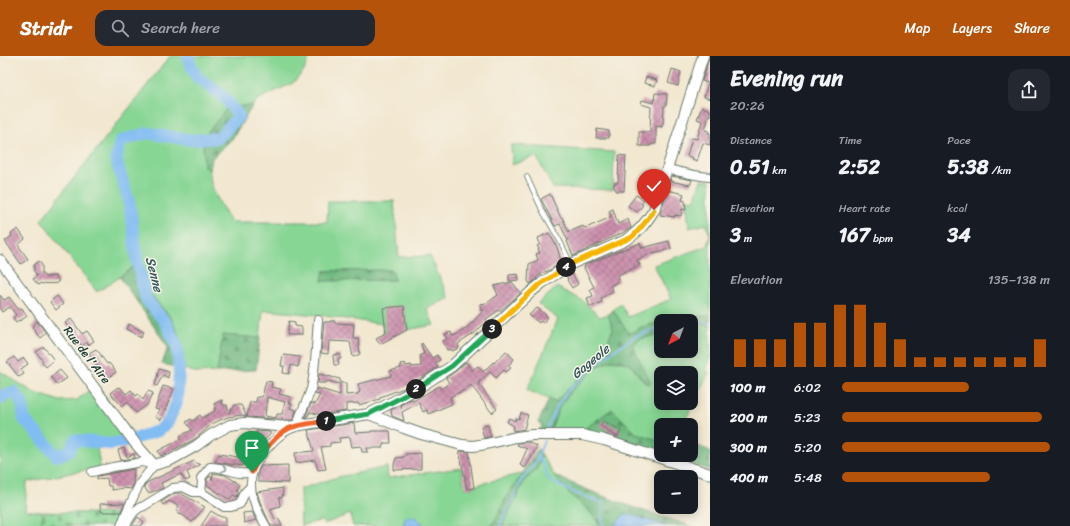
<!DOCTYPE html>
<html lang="en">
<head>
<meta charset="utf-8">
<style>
	body { margin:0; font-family:Sriracha,sans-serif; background:#242831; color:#f1f3f6; height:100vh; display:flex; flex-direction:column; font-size:15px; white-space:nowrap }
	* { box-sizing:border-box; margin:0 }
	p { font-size:13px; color:#9ea1a6 }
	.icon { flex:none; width:22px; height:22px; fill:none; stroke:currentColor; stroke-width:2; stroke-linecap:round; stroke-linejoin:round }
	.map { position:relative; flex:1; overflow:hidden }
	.details { display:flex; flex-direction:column; background:#171b24; width:360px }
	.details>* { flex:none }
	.needle { width:26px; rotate:222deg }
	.buttons { position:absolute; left:654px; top:258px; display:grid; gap:8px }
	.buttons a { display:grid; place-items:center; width:44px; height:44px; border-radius:8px; background:#171b24; box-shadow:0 2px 10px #0003; font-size:20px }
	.pin { position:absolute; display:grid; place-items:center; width:34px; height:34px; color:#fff; margin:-41px -17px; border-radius:50% 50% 50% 0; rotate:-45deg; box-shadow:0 0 4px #0007 }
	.pin .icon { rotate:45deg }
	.km { position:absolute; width:20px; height:20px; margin:-10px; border-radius:50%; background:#222; color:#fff; font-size:11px; line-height:20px; text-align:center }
	.round { display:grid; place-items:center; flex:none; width:42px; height:42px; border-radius:12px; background:#242831 }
	.head { display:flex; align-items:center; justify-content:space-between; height:68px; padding:0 20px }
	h1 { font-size:22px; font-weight:800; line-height:30px }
	.stats { display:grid; grid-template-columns:repeat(3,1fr); gap:6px; height:68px; padding:4px 20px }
	.stats div { display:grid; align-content:center }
	.stats b { font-size:20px; font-weight:800 }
	.stats small { font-size:11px; font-weight:400 }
	.stats p { font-size:11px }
	.chart { height:112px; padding:8px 20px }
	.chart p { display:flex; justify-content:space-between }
	.chart svg { width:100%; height:72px; margin-top:4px; stroke:#b45309; stroke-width:6 }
	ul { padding:0 20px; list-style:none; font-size:13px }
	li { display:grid; grid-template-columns:64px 48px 1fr; align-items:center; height:30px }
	li i { height:10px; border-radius:5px; background:#b45309 }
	header { display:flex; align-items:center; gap:24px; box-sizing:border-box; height:56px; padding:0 20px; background:#b45309; color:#fff }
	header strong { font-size:19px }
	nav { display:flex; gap:22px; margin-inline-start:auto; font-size:14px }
	.search { width:280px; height:36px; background:#242831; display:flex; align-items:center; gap:10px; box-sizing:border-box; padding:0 14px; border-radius:12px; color:#9ea1a6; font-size:15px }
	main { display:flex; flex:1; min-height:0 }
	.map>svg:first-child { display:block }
	.green { fill:#87d694; stroke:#538a64; fill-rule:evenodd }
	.forest { fill:url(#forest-firs); stroke:#467a59 }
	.cemetery { fill:url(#cemetery-stones); stroke:#538a64 }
	.water { fill:#81bcf3; stroke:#507c94 }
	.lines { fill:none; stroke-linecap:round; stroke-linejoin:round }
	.stream { stroke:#81bcf3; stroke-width:2 }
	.river { stroke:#81bcf3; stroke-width:12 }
	.building { fill:url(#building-cross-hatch); fill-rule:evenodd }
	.service-casing { stroke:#69786a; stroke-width:5.5 }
	.minor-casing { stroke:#69786a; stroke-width:10 }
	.tertiary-casing { stroke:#69786a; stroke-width:12 }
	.service { stroke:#fff; stroke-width:4 }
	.minor { stroke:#fff; stroke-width:8 }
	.tertiary { stroke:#fff; stroke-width:10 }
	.oneway { stroke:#8f9e9a }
	.split-1-casing { stroke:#fff; stroke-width:8 }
	.split-2-casing { stroke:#fff; stroke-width:8 }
	.split-3-casing { stroke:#fff; stroke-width:8 }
	.split-4-casing { stroke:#fff; stroke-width:8 }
	.split-5-casing { stroke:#fff; stroke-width:8 }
	.split-1 { stroke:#f0652b; stroke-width:5 }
	.split-2 { stroke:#22a559; stroke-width:5 }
	.split-3 { stroke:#22a559; stroke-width:5 }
	.split-4 { stroke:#f5b400; stroke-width:5 }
	.split-5 { stroke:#f5b400; stroke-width:5 }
	.labels { text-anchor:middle; stroke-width:3; stroke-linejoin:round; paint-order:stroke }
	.street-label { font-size:12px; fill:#1f3d34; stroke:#f7f3e8 }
	.water-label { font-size:13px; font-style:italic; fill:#33565a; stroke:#f7f3e8 }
</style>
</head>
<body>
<header>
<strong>Stridr</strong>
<div class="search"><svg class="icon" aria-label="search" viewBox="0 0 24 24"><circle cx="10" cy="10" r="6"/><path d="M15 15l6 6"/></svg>Search here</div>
<nav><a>Map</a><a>Layers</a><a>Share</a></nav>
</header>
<main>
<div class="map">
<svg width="710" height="470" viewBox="0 0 710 470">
	<defs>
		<pattern id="forest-firs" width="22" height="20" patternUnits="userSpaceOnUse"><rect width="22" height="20" fill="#6db77e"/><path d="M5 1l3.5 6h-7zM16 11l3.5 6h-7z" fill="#599668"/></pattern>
		<pattern id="cemetery-stones" width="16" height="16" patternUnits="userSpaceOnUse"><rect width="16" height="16" fill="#87d694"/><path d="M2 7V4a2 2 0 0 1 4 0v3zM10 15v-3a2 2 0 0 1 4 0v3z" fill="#6eaf7a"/></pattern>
		<pattern id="building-cross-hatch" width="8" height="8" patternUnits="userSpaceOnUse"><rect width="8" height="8" fill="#cc90ad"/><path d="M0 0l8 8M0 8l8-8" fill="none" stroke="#a5778e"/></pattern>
	</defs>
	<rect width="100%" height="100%" fill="#f7f3e8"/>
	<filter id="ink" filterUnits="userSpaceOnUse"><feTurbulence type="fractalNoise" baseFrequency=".025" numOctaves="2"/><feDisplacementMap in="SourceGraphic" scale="8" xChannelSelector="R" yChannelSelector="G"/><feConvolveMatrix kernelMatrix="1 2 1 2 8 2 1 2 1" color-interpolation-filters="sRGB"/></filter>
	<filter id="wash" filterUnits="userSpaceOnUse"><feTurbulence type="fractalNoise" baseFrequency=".012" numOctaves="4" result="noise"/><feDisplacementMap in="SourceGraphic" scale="16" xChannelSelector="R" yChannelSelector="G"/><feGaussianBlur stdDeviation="0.9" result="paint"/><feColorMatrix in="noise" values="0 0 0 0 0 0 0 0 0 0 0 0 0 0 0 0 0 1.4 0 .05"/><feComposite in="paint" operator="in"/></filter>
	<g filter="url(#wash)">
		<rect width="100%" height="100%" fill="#f2e7cf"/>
		<!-- green -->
		<g class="green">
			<path d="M170,0H310L304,15L293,27L259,43L253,49L227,52L204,111L210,114C209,133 222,150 231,166H327L328,145H394L399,201L430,200L449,242L427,253L434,269L384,278L383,268L317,259L263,254L260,282L223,279L217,316L198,317L184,313L182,287L170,261L149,237L142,205L120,221L97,236L41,164ZM391,214L394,224L322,225L324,215Z"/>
			<path d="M511,89L614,96L613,134L553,132L536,100L512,109Z"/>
			<path d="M701,124L710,125V260L682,261L667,265H661V266L642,271L629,278L613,254L620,247L628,261L671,243L654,209L707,190L710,179L706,168L689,172L686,142L694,145Z"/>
			<path d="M557,231L583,245L600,261L608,258L613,273L609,282V295L591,305L588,313L555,346L527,334L558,263L538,248Z"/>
			<path d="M691,267H695L710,270V300L705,315L709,316L683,369H661V382L657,384L636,377L612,354L582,375H550L560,350L570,336L596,311L612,304L629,307L645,327H650L632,289L640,283L661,278V295H691ZM661,317H691V347H661Z"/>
			<path d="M0,315L33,336L60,345L77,344L96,329L138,385L117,391L97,392L100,411L27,426L25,454L43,456L41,470H0Z"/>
			<path d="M542,399C549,411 556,423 565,433C575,444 595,456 599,470H502L524,425L536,414Z"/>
			<path d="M387,411L388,422L461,412L465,432L523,417L508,438L492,470H353L350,458L324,468L322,464L301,470L300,433L338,421Z"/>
		</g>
		<!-- forest -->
		<g class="forest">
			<path d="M253,49L232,83L212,102L210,114L204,111L203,89L208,76L227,52Z"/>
			<path d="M142,204L149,237L170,261L182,287L184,313L162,308L168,291L120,221Z"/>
			<path d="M392,214L395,224L322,225L324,215Z"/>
			<path d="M613,254L629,278L642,271L661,266V278L640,283L632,289L651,327H645L629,307L612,304L596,311L570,336L560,350L550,375L540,374L542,369L538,367L549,343L555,346L588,313L591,305L609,295V282L613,273L608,258Z"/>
			<path d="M710,260V270L695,267H691V265H667L682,261Z"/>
			<path d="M223,279L260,282L256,314L217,316Z"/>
			<path d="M612,353L636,377L657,384L661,382V399L582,375Z"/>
			<path d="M691,384L694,388L710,395V414L662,399H691Z"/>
			<path d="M538,393L542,399L536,414L524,425L502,470H492L508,438L523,417Z"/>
			<path d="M554,419C598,440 645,456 692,470H666L660,467H616L617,470H599C595,456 576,445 566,434C562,430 558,424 554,419Z"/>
		</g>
		<!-- cemetery -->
		<path class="cemetery" d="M43,456L123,458L119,470H41Z"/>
		<!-- water -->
		<g class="water">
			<path d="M624,459H633L666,470H617L616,467Z"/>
			<path d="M409,460C416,460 420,464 424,470H404C403,465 405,462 409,460Z"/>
		</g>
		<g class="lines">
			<!-- stream -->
			<g class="stream">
				<path d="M691,265L710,267"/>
				<path d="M547,372L558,349L568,335L592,312L610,297L634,281L661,271"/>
				<path d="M538,401L544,410L548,423L556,428L578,438L603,447L602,463L604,470"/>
				<path d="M500,470L522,423L535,407L544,385"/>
			</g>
			<!-- river -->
			<path class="river" d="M0,343L4,339L14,336L22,346L24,363L57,400L69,395L75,384L110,388L126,385L158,375L168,366L177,346L179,317L177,289L165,266L146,243L137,204L129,145L116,104L120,85L148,77L191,84L218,82L239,60L225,42L196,20L188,3L189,0"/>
		</g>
		<g id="blocks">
			<!-- building -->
			<g class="building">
				<path d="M709,2H710V43L704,41L708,27L702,25Z"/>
				<path d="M672,13L681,16L678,30L668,27Z"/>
				<path d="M646,21L657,24L655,30L644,27Z"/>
				<path d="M655,37L667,38L666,50H664L663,68H662V71L656,70V88H652V89H650V90H639V76H650L651,51L641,48L642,44L654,47Z"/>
				<path d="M702,51L710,54V60L709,59L705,74L709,75L708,77H710V89L703,87L697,105L692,103L693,102L687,100L692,82L697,83L702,65L697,63Z"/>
				<path d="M597,73L609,75V82H596Z"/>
				<path d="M619,99L626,100L624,135H616V133L614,132V127H618Z"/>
				<path d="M672,120L692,124L690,129L670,125Z"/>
				<path d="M667,134L684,138L682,144L685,145L686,154L682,153L681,160L675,159V161L660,159Z"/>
				<path d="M550,138L561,162L562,161L569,176L583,170L584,172L586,171V172L611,161L609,155L613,153L618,168L628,163L631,172L626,175L573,200L567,185H568L560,168L555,170L541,143Z"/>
				<path d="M636,139L644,144L641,148L643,149L637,156L628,150Z"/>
				<path d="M18,173L25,183L18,189L28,203L21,208L5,185L12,180L11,178Z"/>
				<path d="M549,177L557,191L561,205V207L546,216V215L536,222L537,223L530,228L528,225L529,208L538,204L536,198L540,197L538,193H539L537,190L540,188L538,182Z"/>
				<path d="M669,185L671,193L652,197L637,204L640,209L628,215L627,214L617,220L619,225L610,230L613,235L601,242L602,246L590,251L587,242L593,240L590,233L594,231L584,212L585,209L640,187L642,192Z"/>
				<path d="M39,205L42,209V217L45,221L55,220L59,225L55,228L54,227L52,228L51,227L49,228L48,227L46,228L45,227L43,228L41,227L38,229L33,223L37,220L34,215V209Z"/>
				<path d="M571,216L578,228L572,232L567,224L568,223L566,219Z"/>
				<path d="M518,218L519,224L509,225V219Z"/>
				<path d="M512,226L520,236V238L500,255L499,254L486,263L487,265L475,277L458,288L459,292L452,295L451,293L447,294L443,285L447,283L445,278L451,276L452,280L458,278L468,271L484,254L481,255L480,248L487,247L498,239L494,230Z"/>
				<path d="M0,239L4,244L9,241L19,254L22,252L27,260L20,265L19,264L16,266L13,262L16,259L10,251L2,256L0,253Z"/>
				<path d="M57,240L63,248L56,254L50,246Z"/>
				<path d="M404,250L407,274L380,288L376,282L386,277L383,252Z"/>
				<path d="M537,252L546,259V260L548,261L543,267L541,265L539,267L529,259Z"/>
				<path d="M71,263L82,278L87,275L94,285L88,289L87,286L82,290L65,267Z"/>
				<path d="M37,265L46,277L40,282L32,271Z"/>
				<path d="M289,265L295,266V270L302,271V279H287Z"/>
				<path d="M330,265H335V267L354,268L353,282H358L360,298L353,301L350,286L329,285L328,298L321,297L324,266H330Z"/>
				<path d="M129,268L144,276L141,281L126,273Z"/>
				<path d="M422,287L432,302L437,299L440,304L435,307L438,311L420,323L404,332L380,341V343L359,349L358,347L346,348V355L321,359L310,356L307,361L305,362L311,347L315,348L320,339L315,338L317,332L340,339V328L327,325L326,327H318L319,318L340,323V327H346V339L358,338V337L360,336L358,328L391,320L390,315L401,312L400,308L405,307L406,310L411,309L412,311L421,310L420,299L424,298L421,288Z"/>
				<path d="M44,291L54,304L46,311L42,306L43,305L36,296Z"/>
				<path d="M96,293L101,299V300L107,308L109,307L116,316L108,322L106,319L104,320L89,297Z"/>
				<path d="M506,295L514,303L508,310L511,312L506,316L504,314L496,322L490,316L478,327L497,353L492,357L471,329L462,336V335L450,341L452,348L428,358L427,354L423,356L419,347L402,356L404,365L392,360L391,354L395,352L402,351L400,349L412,343L413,345L439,330L441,333L449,327L446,322L456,315L466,306L472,314L478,310L483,316L493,306L494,307Z"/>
				<path d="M340,298L341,303H338L339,309H334L333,299Z"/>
				<path d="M283,299L300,301L298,311L291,309L289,318L283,317L284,310H281Z"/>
				<path d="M14,301L18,306L24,302L28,308L21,313L24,318L19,321L7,306Z"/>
				<path d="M159,313L169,316L168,322L163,319L157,330L155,329Z"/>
				<path d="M60,314L67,322L57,329L51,321Z"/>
				<path d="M266,325L272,326L271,331L281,333L279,338L291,341L289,347H292L290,352L296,354L293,364H288L247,361L250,346H256L257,341H262ZM267,341L285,346L282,358H277L276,362L265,360Z"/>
				<path d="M163,330L174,333L161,364L155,361L159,354L155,353Z"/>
				<path d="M118,331L119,332L120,331L126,338L131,334L136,340L138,338L143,344L148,335L153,337L147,349L136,357L127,346L122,350L110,337Z"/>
				<path d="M222,344L223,349H227L229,357L234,349H241L247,361L242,359L228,361L220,364L212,368L195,383L161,400L158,395L181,383L180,380L192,374L186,366L191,363L193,365L200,359L202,362L215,355L214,352H216L214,348Z"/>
				<path d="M521,357L528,359L524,373L513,375L514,370L507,366L509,362L515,365L516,362L519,363Z"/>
				<path d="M603,365L621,374L618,381L608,376V374L600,370Z"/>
				<path d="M354,367L355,377L371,376V375H390L391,387H384L382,392H367L368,396H362L361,390L352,391L350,381L339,382L340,386L330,387V390L321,391L326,413L318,414L315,404L296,407L295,397L314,395L308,374Z"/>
				<path d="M488,369L491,380L484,382L481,370Z"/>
				<path d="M256,375L270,376V379L263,385H259Z"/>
				<path d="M527,386L537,390L530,404L525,412L520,409L527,393L517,389L518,387Z"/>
				<path d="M124,392L127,401L134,398L135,402L121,404L118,394Z"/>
				<path d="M459,395L469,396L474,432L467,433Z"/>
				<path d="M421,397V413L394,414V409L396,402L404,401L406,398Z"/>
				<path d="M219,398L244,402L243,410L215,406Z"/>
				<path d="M194,405L200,409L187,416L190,423L185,425L181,418L161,427L163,432L161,433L148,437L144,430L148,426Z"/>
				<path d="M288,409V427L258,426V416L261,410Z"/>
				<path d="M134,413L133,429L131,433L124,432L112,434L111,430H108L107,422L97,423V420Z"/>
				<path d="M213,417L225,419L240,428L237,434L239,436L237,441L233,439L230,444L207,429V423L210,420L212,424Z"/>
				<path d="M283,432L282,442L279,441L280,450L270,453L275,463L278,462L282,470H271L260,446L257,436Z"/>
				<path d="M175,437H180L205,451L192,466L181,458L180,459L176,455L179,450L169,445L163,449L161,446Z"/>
				<path d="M124,447L121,456H101L100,448Z"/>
				<path d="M211,455L221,461H226V470H201Z"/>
				<path d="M252,456L256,464L244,467L243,457Z"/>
				<path d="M138,461L144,466L141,470H132Z"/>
			</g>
		</g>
	</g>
	<g filter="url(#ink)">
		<use href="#blocks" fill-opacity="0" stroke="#69786a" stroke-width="1"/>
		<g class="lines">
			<!-- service casing -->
			<g class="service-casing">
				<path id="service" d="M527,121L542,154L560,185L571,208"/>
			</g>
			<!-- minor casing -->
			<g class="minor-casing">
				<g id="minor">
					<path d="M667,113C682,116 695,120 710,121"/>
					<path d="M92,416L113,411L142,406L154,409L140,427L126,457L121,470"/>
					<path d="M201,436L202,426L201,422L210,411C224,410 237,421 252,416"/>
					<path d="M125,470C130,463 134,452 144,450L173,432L183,431L193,436H201L224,451H231L240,448L245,436L251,430"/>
					<path d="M266,470C247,439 243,415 271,388C278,380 285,374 296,371C300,357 307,346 311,333C316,311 316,287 318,264"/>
				</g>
			</g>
			<!-- tertiary casing -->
			<g class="tertiary-casing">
				<g id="tertiary">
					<path d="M0,204L135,387L154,409L171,404L196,390L211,379L230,369L244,367L288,371L369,358L398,343L423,329L452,310L531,236L542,227L571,208L624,185C638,177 646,167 654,154L703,0"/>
					<path d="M369,358L404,372L421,378L462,389L473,390L486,388L516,381L532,379H582L604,384L710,418"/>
				</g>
			</g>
			<!-- service -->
			<use href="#service" class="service"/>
			<!-- minor -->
			<use href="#minor" class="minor"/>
			<!-- tertiary -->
			<use href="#tertiary" class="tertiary"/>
		</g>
		<!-- one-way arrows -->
		<defs><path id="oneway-chevron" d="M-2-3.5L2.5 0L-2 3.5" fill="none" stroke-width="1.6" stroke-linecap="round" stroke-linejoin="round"/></defs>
		<use class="oneway" href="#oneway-chevron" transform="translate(224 413) rotate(15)"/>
	</g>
	<g class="lines" filter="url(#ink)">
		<!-- split-1 casing -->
		<g class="split-1-casing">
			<path id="split-1" d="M252,416C257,402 276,378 290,372C301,368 315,367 326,365"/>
		</g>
		<!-- split-2 casing -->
		<g class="split-2-casing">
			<path id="split-2" d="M326,365L369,358L398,343L416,333"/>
		</g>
		<!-- split-3 casing -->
		<g class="split-3-casing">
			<path id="split-3" d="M416,333L452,310L492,273"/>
		</g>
		<!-- split-4 casing -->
		<g class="split-4-casing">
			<path id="split-4" d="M492,273L531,236L542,227L566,211"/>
		</g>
		<!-- split-5 casing -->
		<g class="split-5-casing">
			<path id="split-5" d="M566,211L571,208L632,181C641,173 647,164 654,154"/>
		</g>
		<!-- split-1 -->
		<use href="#split-1" class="split-1"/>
		<!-- split-2 -->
		<use href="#split-2" class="split-2"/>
		<!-- split-3 -->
		<use href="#split-3" class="split-3"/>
		<!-- split-4 -->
		<use href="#split-4" class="split-4"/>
		<!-- split-5 -->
		<use href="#split-5" class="split-5"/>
	</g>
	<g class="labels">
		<!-- street labels -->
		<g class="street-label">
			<text transform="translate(87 299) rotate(53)" y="4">Rue de l'Aire</text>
		</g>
		<!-- water labels -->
		<g class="water-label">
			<text transform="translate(155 218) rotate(76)" y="5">Senne</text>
			<text transform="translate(590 305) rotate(-40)" y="5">Gageole</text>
		</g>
	</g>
</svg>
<div class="buttons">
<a><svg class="needle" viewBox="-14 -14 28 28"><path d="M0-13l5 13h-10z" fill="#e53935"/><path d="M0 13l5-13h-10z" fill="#9ea1a6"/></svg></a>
<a><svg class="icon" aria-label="layers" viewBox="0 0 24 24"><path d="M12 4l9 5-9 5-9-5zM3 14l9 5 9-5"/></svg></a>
<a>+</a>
<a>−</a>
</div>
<div class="pin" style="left:252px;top:416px;background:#1e9e55"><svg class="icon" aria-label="arrive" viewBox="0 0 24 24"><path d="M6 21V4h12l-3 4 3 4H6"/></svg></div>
<div class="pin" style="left:654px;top:154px;background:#d93025"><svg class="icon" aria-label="check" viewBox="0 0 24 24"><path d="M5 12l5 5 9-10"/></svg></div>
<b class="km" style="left:326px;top:365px">1</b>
<b class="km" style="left:416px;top:333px">2</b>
<b class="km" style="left:492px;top:273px">3</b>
<b class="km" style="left:566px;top:211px">4</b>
</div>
<section class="details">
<div class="head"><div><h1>Evening run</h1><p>20:26</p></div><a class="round"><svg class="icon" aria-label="share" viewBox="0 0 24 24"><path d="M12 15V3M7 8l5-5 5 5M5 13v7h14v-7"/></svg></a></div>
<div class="stats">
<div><p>Distance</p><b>0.51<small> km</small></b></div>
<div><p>Time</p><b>2:52</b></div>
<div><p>Pace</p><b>5:38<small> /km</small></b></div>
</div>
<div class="stats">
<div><p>Elevation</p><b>3<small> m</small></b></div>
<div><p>Heart rate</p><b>167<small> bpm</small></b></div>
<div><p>kcal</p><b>34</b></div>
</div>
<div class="chart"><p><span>Elevation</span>135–138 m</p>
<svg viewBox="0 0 160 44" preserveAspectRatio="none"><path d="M5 44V27M15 44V27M25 44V27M35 44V17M45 44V17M55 44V6M65 44V6M75 44V17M85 44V27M95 44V38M105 44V38M115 44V38M125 44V38M135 44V38M145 44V38M155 44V27"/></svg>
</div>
<ul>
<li><b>100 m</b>6:02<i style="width:61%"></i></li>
<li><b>200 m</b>5:23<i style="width:96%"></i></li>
<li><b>300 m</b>5:20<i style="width:100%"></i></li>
<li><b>400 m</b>5:48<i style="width:71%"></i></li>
</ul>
</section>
</main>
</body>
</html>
